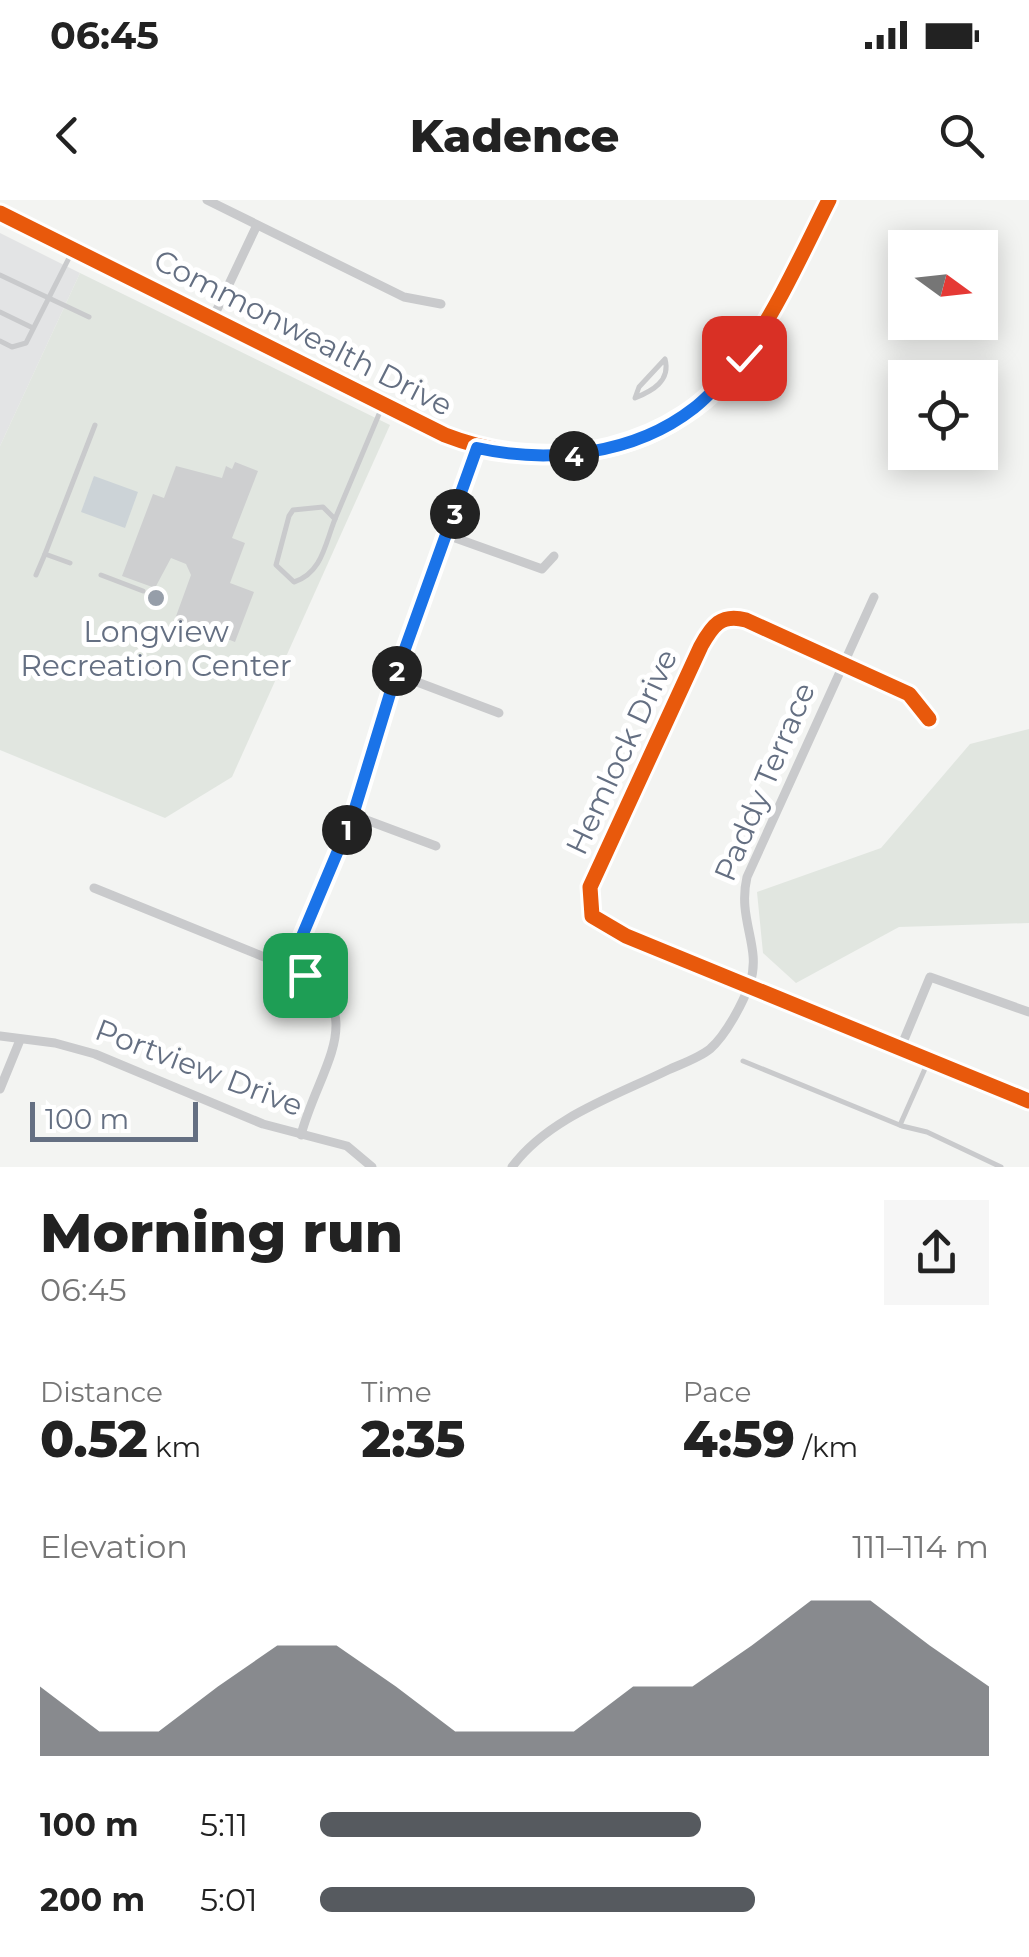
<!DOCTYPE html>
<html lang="en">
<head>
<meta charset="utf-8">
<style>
	body { margin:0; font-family:Montserrat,sans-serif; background:#f6f6f6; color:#222; height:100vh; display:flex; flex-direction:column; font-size:38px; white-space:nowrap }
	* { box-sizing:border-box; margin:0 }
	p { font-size:32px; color:#767676 }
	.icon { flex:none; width:55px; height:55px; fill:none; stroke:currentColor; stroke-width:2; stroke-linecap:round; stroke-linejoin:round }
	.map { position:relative; height:967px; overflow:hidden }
	.panel { display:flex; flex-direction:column; background:#fff; flex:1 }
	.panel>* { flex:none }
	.needle { width:65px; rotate:105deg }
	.buttons { position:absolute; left:888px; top:30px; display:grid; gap:20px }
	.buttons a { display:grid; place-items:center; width:110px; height:110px; border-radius:0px; background:#fff; box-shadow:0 5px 25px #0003; font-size:50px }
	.scale { position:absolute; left:30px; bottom:25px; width:168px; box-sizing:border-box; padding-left:10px; border:5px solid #646f82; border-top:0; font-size:28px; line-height:35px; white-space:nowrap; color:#646f82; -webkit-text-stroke:8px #fff; paint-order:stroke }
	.pin { position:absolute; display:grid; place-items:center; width:85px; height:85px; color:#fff; margin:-42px; border-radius:20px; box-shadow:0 5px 15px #0006 }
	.km { position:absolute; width:50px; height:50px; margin:-25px; border-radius:50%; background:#222; color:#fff; font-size:28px; line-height:50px; text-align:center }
	.round { display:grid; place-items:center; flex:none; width:105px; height:105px; border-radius:0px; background:#f6f6f6 }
	.summary { display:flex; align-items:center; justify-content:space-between; height:170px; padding:0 40px }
	h1 { font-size:55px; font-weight:800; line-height:75px }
	.metrics { display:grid; grid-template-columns:repeat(3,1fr); gap:15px; height:170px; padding:10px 40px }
	.metrics div { display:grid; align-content:center }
	.metrics b { font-size:50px; font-weight:800 }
	.metrics small { font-size:28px; font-weight:400 }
	.metrics p { font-size:28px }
	.chart { height:280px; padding:20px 40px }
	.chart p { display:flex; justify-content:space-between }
	.chart svg { width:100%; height:180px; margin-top:10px; fill:#565a5f; opacity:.7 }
	ul { padding:0 40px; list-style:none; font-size:32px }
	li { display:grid; grid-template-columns:160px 120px 1fr; align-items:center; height:75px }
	li i { height:25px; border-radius:12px; background:#565a5f }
	.status { display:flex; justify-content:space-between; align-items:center; height:70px; padding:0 50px; background:#fff; direction:ltr }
	.status svg { height:28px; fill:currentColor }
	header { display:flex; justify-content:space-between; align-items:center; height:130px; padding:0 40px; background:#fff; font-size:45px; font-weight:800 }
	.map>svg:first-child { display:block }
	.built { fill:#e3e4e5 }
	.green { fill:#e1e6e0 }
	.water { fill:#ccd3d7 }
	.building { fill:#cecfd0 }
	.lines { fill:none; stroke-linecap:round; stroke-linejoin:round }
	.secondary-casing { stroke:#d0d2d2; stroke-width:18 }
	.lane { stroke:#c9cacc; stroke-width:5 }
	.street { stroke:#c9cacc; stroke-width:9 }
	.secondary { stroke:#dedfdf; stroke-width:12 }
	.cycleway-casing { stroke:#fff; stroke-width:21 }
	.cycleway { stroke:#e8590c; stroke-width:15 }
	.route-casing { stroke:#fff; stroke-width:20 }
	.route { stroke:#1a73e8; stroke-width:12 }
	.poi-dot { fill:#969ea9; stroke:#fff; stroke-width:4 }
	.labels { text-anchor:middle; stroke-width:10; stroke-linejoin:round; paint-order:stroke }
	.street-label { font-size:30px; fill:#646f82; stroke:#fff }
	.poi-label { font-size:30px; fill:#646f82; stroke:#fff }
</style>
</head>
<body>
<div class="status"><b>06:45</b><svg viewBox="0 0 49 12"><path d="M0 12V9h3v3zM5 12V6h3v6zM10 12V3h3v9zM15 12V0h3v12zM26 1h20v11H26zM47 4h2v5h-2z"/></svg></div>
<header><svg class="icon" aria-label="back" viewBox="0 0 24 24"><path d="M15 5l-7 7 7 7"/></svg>Kadence<svg class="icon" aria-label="search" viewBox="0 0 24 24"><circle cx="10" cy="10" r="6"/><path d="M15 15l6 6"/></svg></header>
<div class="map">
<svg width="1029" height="967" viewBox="0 0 1029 967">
	<rect width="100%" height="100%" fill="#f3f4f2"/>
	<!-- built -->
	<path class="built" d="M0,33L80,73L0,246Z"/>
	<!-- green -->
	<g class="green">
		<path d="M80,73L390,225L232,577L165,618L0,550V246Z"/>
		<path d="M1029,529V723L899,727L796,783L763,753L757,692L881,648L970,544Z"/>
	</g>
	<!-- water -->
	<path class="water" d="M94,276L138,292L125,328L81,312Z"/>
	<!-- building -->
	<path class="building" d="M235,262L258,271L232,338L245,343L230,383L254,392L235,442L212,433L209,442L194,436L196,430L175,419L191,375L186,364L171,358L155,388L122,376L153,294L164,298L176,266L222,278L226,266L232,269Z"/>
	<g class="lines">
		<!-- secondary casing -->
		<g class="secondary-casing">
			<path id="secondary" d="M0,13L445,235C550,276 678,253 745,155C778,107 803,52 829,0"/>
		</g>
		<!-- lane -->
		<g class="lane">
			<path d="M0,75L89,117"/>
			<path d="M0,112L33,128"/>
			<path d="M0,141L12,147L26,143L73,50"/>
			<path d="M665,159C671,181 652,191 635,198L639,187Z"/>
			<path d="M731,159L723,164L710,154L711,145L718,143L732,153L735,162"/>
			<path d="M323,307L335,319C325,344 322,373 294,382L276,365L289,316L293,310Z"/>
			<path d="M335,319L382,207"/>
			<path d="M70,363L45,354L95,225"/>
			<path d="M36,375L45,354"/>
			<path d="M101,375L143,391"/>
			<path d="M743,861L902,926L927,932L1001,967"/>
			<path d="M900,925L928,862"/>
		</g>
		<!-- street -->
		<g class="street">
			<path d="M207,0L404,97L441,104"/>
			<path d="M213,118L257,25"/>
			<path d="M447,335L542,369L554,356"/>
			<path d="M396,474L499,513"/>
			<path d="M929,519L909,494L746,420C721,413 712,426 701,446L590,687L592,716L626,736L1029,901"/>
			<path d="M353,615L436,646"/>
			<path d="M94,688L289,767C376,809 319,866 301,935"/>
			<path d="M289,767L353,615L396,474L477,248"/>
			<path d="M0,836L55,843L95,854L263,924L347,946L372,967"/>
			<path d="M901,847L930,777L1029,812"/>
			<path d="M0,889L20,840"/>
			<path d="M512,967C548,918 615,896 668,870C681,864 699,858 710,849C726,835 743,803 750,783C762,747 737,720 747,677L874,397"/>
		</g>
		<!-- secondary -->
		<use href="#secondary" class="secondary"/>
		<!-- cycleway casing -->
		<g class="cycleway-casing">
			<g id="cycleway">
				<path d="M0,13L445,235C550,276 678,253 745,155C778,107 803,52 829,0"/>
				<path d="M929,519L909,494L746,420C721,413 712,426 701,446L590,687L592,716L626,736L1029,901"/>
			</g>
		</g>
		<!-- cycleway -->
		<use href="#cycleway" class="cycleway"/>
	</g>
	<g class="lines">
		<!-- route casing -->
		<g class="route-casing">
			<path id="route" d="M305,775L289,767L353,615L396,474L477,248C549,264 634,255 694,208C712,194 728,174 744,158"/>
		</g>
		<!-- route -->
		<use href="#route" class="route"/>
	</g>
	<!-- markers -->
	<circle class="poi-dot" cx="156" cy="398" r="10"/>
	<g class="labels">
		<!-- street labels -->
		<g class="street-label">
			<text transform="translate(303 133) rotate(27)" y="10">Commonwealth Drive</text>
			<text transform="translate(622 552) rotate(-65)" y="10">Hemlock Drive</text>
			<text transform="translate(765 582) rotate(-67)" y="10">Paddy Terrace</text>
			<text transform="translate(199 868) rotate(21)" y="10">Portview Drive</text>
		</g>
		<!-- poi labels -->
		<g class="poi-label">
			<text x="156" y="442">Longview<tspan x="156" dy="34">Recreation Center</tspan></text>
		</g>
	</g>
</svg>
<div class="buttons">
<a><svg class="needle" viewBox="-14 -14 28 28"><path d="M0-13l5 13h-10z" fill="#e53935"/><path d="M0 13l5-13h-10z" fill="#767676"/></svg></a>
<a><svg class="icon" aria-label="locate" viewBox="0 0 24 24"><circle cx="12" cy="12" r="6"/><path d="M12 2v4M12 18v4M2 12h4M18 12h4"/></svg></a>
</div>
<div class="scale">100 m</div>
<div class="pin" style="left:305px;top:775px;background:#1e9e55"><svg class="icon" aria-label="arrive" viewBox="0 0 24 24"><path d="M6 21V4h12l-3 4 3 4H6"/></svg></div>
<div class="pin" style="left:744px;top:158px;background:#d93025"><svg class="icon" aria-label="check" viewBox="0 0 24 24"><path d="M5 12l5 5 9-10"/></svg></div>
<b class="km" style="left:347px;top:630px">1</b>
<b class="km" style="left:397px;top:471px">2</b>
<b class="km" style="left:455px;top:314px">3</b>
<b class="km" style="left:574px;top:256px">4</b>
</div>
<section class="panel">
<div class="summary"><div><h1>Morning run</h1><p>06:45</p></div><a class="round"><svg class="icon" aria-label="share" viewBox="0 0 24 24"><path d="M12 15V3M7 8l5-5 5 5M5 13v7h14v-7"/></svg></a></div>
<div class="metrics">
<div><p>Distance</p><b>0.52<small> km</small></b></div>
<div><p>Time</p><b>2:35</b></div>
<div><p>Pace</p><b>4:59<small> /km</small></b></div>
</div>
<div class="chart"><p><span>Elevation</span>111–114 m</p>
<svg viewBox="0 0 160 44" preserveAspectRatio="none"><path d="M0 44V27L10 38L20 38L30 27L40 17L50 17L60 27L70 38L80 38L90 38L100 27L110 27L120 17L130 6L140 6L150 17L160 27V44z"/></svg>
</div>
<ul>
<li><b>100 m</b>5:11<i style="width:57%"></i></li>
<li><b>200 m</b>5:01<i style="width:65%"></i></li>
</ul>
</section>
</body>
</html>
